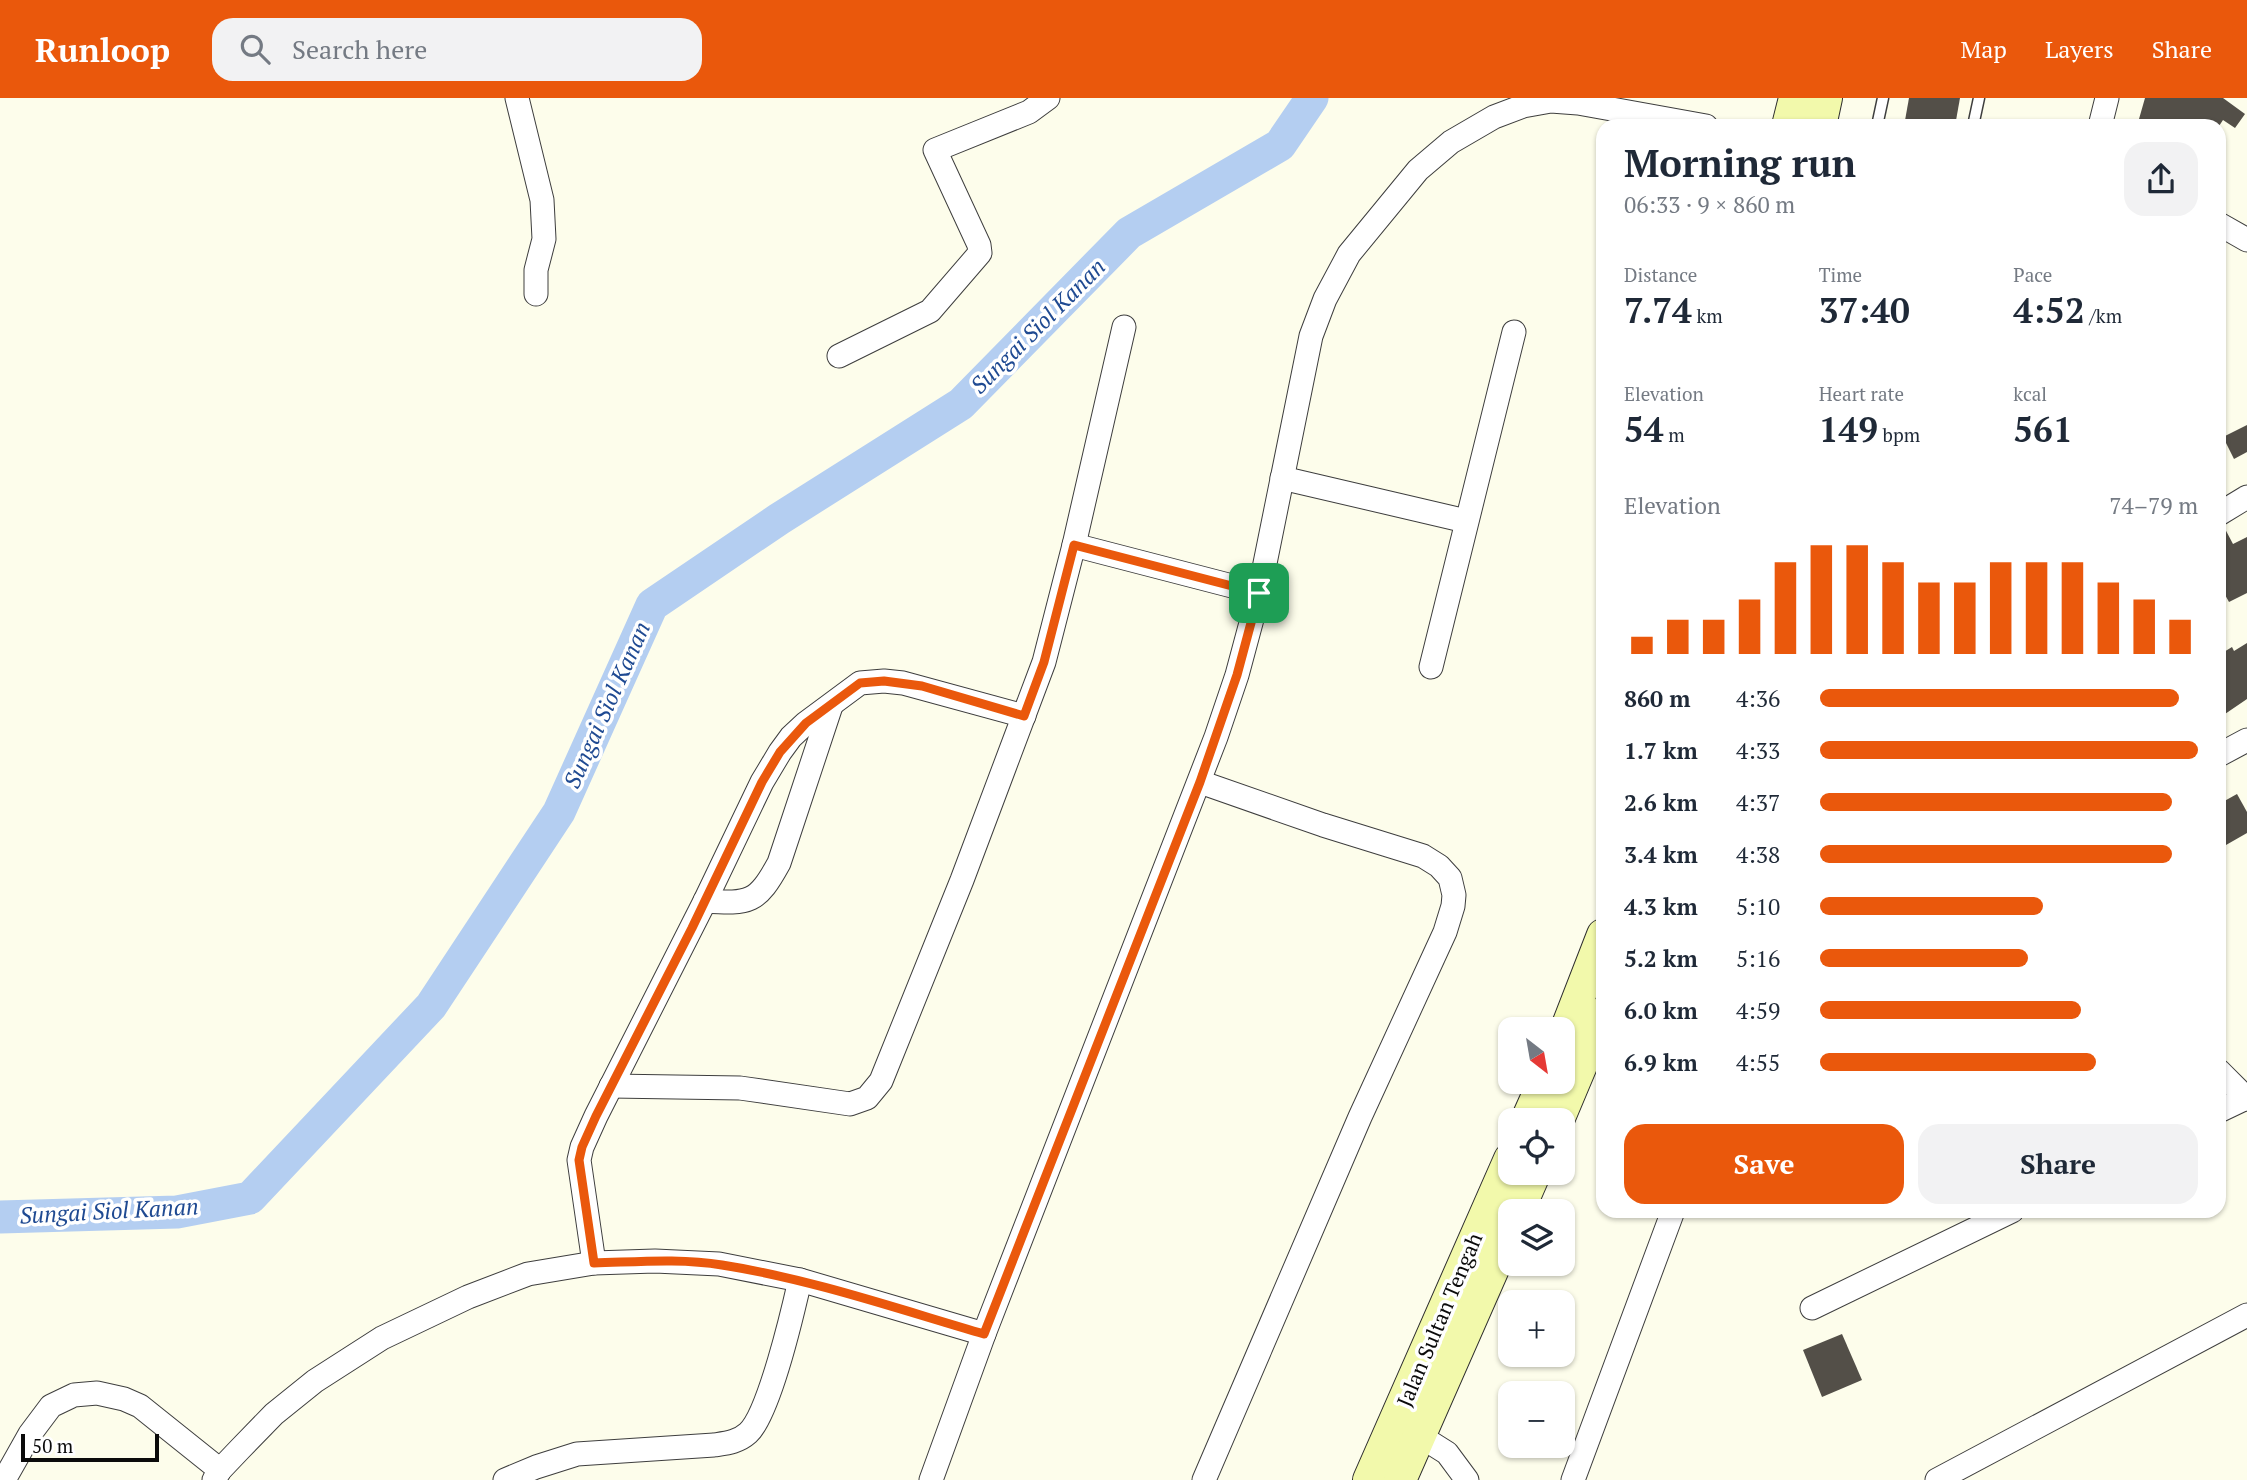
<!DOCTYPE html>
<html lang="en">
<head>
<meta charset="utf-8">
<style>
	body { margin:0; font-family:"PT Serif",serif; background:#f2f2f3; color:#1f2937; height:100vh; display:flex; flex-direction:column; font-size:26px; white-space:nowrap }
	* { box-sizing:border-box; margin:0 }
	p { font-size:23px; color:#747a83 }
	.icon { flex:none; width:38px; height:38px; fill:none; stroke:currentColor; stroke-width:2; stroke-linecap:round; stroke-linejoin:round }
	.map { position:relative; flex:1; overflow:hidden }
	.sheet { position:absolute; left:1596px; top:21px; width:630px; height:1099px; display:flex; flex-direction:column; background:#fff; border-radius:21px; box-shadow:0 2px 5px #0004 }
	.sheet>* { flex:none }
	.needle { width:46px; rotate:149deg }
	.buttons { position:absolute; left:1498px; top:919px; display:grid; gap:14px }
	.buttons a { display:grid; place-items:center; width:77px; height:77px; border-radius:14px; background:#fff; box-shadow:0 2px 5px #0004; font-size:35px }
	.scale { position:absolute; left:21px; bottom:18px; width:138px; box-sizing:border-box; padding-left:7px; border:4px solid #0b0b0b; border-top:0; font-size:19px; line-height:24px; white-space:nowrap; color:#0b0b0b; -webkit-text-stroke:5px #fff; paint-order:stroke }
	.pin { position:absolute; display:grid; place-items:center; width:60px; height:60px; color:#fff; margin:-30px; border-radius:14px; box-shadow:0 4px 10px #0006 }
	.round { display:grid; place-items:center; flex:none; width:74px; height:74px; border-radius:21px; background:#f2f2f3 }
	.summary { display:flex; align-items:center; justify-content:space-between; height:119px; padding:0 28px }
	h1 { font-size:38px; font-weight:600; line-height:52px }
	.figures { display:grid; grid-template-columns:repeat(3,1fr); gap:10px; height:119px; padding:7px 28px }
	.figures div { display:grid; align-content:center }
	.figures b { font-size:35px; font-weight:600 }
	.figures small { font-size:19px; font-weight:400 }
	.figures p { font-size:19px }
	.chart { height:196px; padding:14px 28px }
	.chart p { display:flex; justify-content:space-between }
	.chart svg { width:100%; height:126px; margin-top:7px; stroke:#ea580c; stroke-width:6 }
	.primary-button { display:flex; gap:14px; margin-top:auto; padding:14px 28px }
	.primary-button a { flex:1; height:80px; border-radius:21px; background:#ea580c; color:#fff; font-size:28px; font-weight:600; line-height:80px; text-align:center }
	.primary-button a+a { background:#f2f2f3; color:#1f2937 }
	ul { padding:0 28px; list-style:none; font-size:23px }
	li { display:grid; grid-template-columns:112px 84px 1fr; align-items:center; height:52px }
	li i { height:18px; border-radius:9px; background:#ea580c }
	header { display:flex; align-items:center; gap:42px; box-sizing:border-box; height:98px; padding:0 35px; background:#ea580c; color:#fff }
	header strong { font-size:33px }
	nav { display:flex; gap:38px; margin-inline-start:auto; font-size:24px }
	.search { width:490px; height:63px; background:#f2f2f3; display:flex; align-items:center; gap:18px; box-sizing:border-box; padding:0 24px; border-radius:21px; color:#747a83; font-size:26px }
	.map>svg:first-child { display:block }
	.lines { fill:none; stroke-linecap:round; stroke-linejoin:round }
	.river { stroke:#b4cef1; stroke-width:33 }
	.building { fill:#534f48 }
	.lane-casing { stroke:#3e3e3e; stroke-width:13 }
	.street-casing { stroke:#3e3e3e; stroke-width:25 }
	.secondary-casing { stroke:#2d2d2d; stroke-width:34 }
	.lane { stroke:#fff; stroke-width:10 }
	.street { stroke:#fff; stroke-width:23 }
	.secondary { stroke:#f2f9ab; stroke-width:32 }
	.route-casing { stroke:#fff; stroke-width:14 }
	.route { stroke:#ea580c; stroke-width:9 }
	.labels { text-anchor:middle; stroke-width:7; stroke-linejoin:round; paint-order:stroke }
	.street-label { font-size:21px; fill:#0b0b0b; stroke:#fff }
	.water-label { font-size:23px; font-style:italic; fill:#1f4a92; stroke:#fff }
</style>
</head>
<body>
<header>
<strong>Runloop</strong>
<div class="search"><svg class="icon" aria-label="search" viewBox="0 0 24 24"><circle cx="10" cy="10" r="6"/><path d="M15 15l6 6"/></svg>Search here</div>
<nav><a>Map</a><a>Layers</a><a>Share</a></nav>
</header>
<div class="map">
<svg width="2247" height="1382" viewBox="0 0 2247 1382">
	<rect width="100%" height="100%" fill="#fdfdeb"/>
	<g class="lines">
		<!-- river -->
		<path class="river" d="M0,1119L177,1114L250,1100L431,908L559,714L652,507L779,421L961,306L1129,135L1280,47L1312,0"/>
	</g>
	<!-- building -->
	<g class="building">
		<path d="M1909,0H1960L1955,28H1904Z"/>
		<path d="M2145,0H2223L2245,16L2235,30L2223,22L2219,28H2137Z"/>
		<path d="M2247,327V354L2234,361L2223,339Z"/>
		<path d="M2224,429L2233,446L2247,439V495L2229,504L2219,486V430Z"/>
		<path d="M2247,545V601L2225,616L2219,607V557L2232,549L2234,553Z"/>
		<path d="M2237,696L2247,714V735L2219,751V706Z"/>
		<path d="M1842,1236L1862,1282L1822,1299L1803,1252Z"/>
	</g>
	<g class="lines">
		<!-- lane casing -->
		<g class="lane-casing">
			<g id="lane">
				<path d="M1877,28L1883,0"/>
				<path d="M1973,28L1979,0"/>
			</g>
		</g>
		<!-- street casing -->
		<g class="street-casing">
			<g id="street">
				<path d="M517,0L542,102L544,141L536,172V196"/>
				<path d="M2100,28L2107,0"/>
				<path d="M2219,126L2247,142"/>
				<path d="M839,258L930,213L980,155L979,147L935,52L1029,14L1048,0"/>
				<path d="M1282,380L1466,423"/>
				<path d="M2219,416L2247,399"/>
				<path d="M1074,447L1259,495"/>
				<path d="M1431,569L1514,234"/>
				<path d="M2219,657L2247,642"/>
				<path d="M1200,684L1323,727L1423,758L1439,768L1450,780L1454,797L1453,808L1445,834L1360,1019L1204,1382"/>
				<path d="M705,803C750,806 757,805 779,765L831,608"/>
				<path d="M2219,973L2247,1001"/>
				<path d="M611,988L740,990L850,1006L867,1000L881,983L962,782L1044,564L1074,447L1124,229"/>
				<path d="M2219,1013L2246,1000"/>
				<path d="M594,1165L579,1062L582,1049L596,1018L705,803L762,684L780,654L791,639L806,625L860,585L884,583L903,585L1024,618"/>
				<path d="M1812,1210L2012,1113"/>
				<path d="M1420,1338L1447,1355L1467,1382"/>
				<path d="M4,1382L30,1336L51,1308L74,1297L97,1295L124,1301L140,1308L220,1372"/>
				<path d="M214,1382L220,1372L240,1351L274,1316L315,1283L382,1240L468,1199L528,1176L594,1165L655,1163L719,1166L800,1182L984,1236"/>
				<path d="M505,1382L536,1369L577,1356L714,1347C727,1345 738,1344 748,1335C769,1316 793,1213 800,1182"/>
				<path d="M931,1382L984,1236L1216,639L1237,577L1259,495L1311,238L1325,201L1349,156L1418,72L1451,44L1494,19L1523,8L1551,3L1578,5L1706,28"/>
				<path d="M1573,1382L1673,1113"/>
				<path d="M1937,1382L2247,1217"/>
			</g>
		</g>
		<!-- secondary casing -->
		<g class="secondary-casing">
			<g id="secondary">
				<path d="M1788,28L1795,0"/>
				<path d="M1820,28L1826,0"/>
				<path d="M1563,940L1603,837"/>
				<path d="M1527,1022L1544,984"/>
				<path d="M1558,1022L1603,915"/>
				<path d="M1518,1113L1535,1074"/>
				<path d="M1369,1382L1510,1061"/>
				<path d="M1400,1382L1510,1132"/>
			</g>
		</g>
		<!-- lane -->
		<use href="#lane" class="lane"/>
		<!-- street -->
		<use href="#street" class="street"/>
		<!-- secondary -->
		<use href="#secondary" class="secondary"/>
	</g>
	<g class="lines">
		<!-- route casing -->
		<g class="route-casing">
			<path id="route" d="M1074,447L1259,495L1237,577L1200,684L984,1236C898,1211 811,1181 722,1167C680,1160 636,1164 594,1165L579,1062L582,1049L596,1018L692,830L762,684L780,654L806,625L860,585L884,583L922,588L1024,618L1044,564Z"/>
		</g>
		<!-- route -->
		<use href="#route" class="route"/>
	</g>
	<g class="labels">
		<!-- street labels -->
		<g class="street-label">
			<text transform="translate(1440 1222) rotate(-67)" y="7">Jalan Sultan Tengah</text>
		</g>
		<!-- water labels -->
		<g class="water-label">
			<text transform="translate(1038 228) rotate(-45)" y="8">Sungai Siol Kanan</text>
			<text transform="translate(607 607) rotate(-66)" y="8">Sungai Siol Kanan</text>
			<text transform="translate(109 1113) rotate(-3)" y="8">Sungai Siol Kanan</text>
		</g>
	</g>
</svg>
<div class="buttons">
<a><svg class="needle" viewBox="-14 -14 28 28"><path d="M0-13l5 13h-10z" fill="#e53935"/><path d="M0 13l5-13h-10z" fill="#747a83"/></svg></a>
<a><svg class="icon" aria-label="locate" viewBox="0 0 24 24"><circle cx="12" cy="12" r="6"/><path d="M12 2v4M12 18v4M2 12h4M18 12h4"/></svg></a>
<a><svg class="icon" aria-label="layers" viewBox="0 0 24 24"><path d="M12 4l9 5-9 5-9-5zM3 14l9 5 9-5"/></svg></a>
<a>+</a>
<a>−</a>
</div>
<div class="scale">50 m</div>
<div class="pin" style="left:1259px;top:495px;background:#1e9e55"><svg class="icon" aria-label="arrive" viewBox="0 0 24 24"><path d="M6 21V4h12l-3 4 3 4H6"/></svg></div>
<section class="sheet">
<div class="summary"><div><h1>Morning run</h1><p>06:33 · 9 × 860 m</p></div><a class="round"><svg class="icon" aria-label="share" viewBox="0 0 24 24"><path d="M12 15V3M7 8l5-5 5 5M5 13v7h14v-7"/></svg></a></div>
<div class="figures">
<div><p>Distance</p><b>7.74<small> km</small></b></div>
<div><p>Time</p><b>37:40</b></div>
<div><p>Pace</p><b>4:52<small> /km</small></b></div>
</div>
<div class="figures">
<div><p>Elevation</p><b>54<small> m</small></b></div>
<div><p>Heart rate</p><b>149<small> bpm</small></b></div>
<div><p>kcal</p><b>561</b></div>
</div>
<div class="chart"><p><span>Elevation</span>74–79 m</p>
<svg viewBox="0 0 160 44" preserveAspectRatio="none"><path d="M5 44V38M15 44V32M25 44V32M35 44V25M45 44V12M55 44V6M65 44V6M75 44V12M85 44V19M95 44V19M105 44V12M115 44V12M125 44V12M135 44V19M145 44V25M155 44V32"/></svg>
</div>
<ul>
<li><b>860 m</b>4:36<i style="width:95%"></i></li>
<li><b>1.7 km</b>4:33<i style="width:100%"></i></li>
<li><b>2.6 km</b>4:37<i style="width:93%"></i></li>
<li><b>3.4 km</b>4:38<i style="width:93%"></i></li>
<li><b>4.3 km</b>5:10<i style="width:59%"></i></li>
<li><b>5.2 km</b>5:16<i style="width:55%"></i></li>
<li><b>6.0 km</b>4:59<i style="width:69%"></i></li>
<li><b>6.9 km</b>4:55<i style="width:73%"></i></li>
</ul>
<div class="primary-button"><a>Save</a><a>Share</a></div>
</section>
</div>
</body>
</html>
